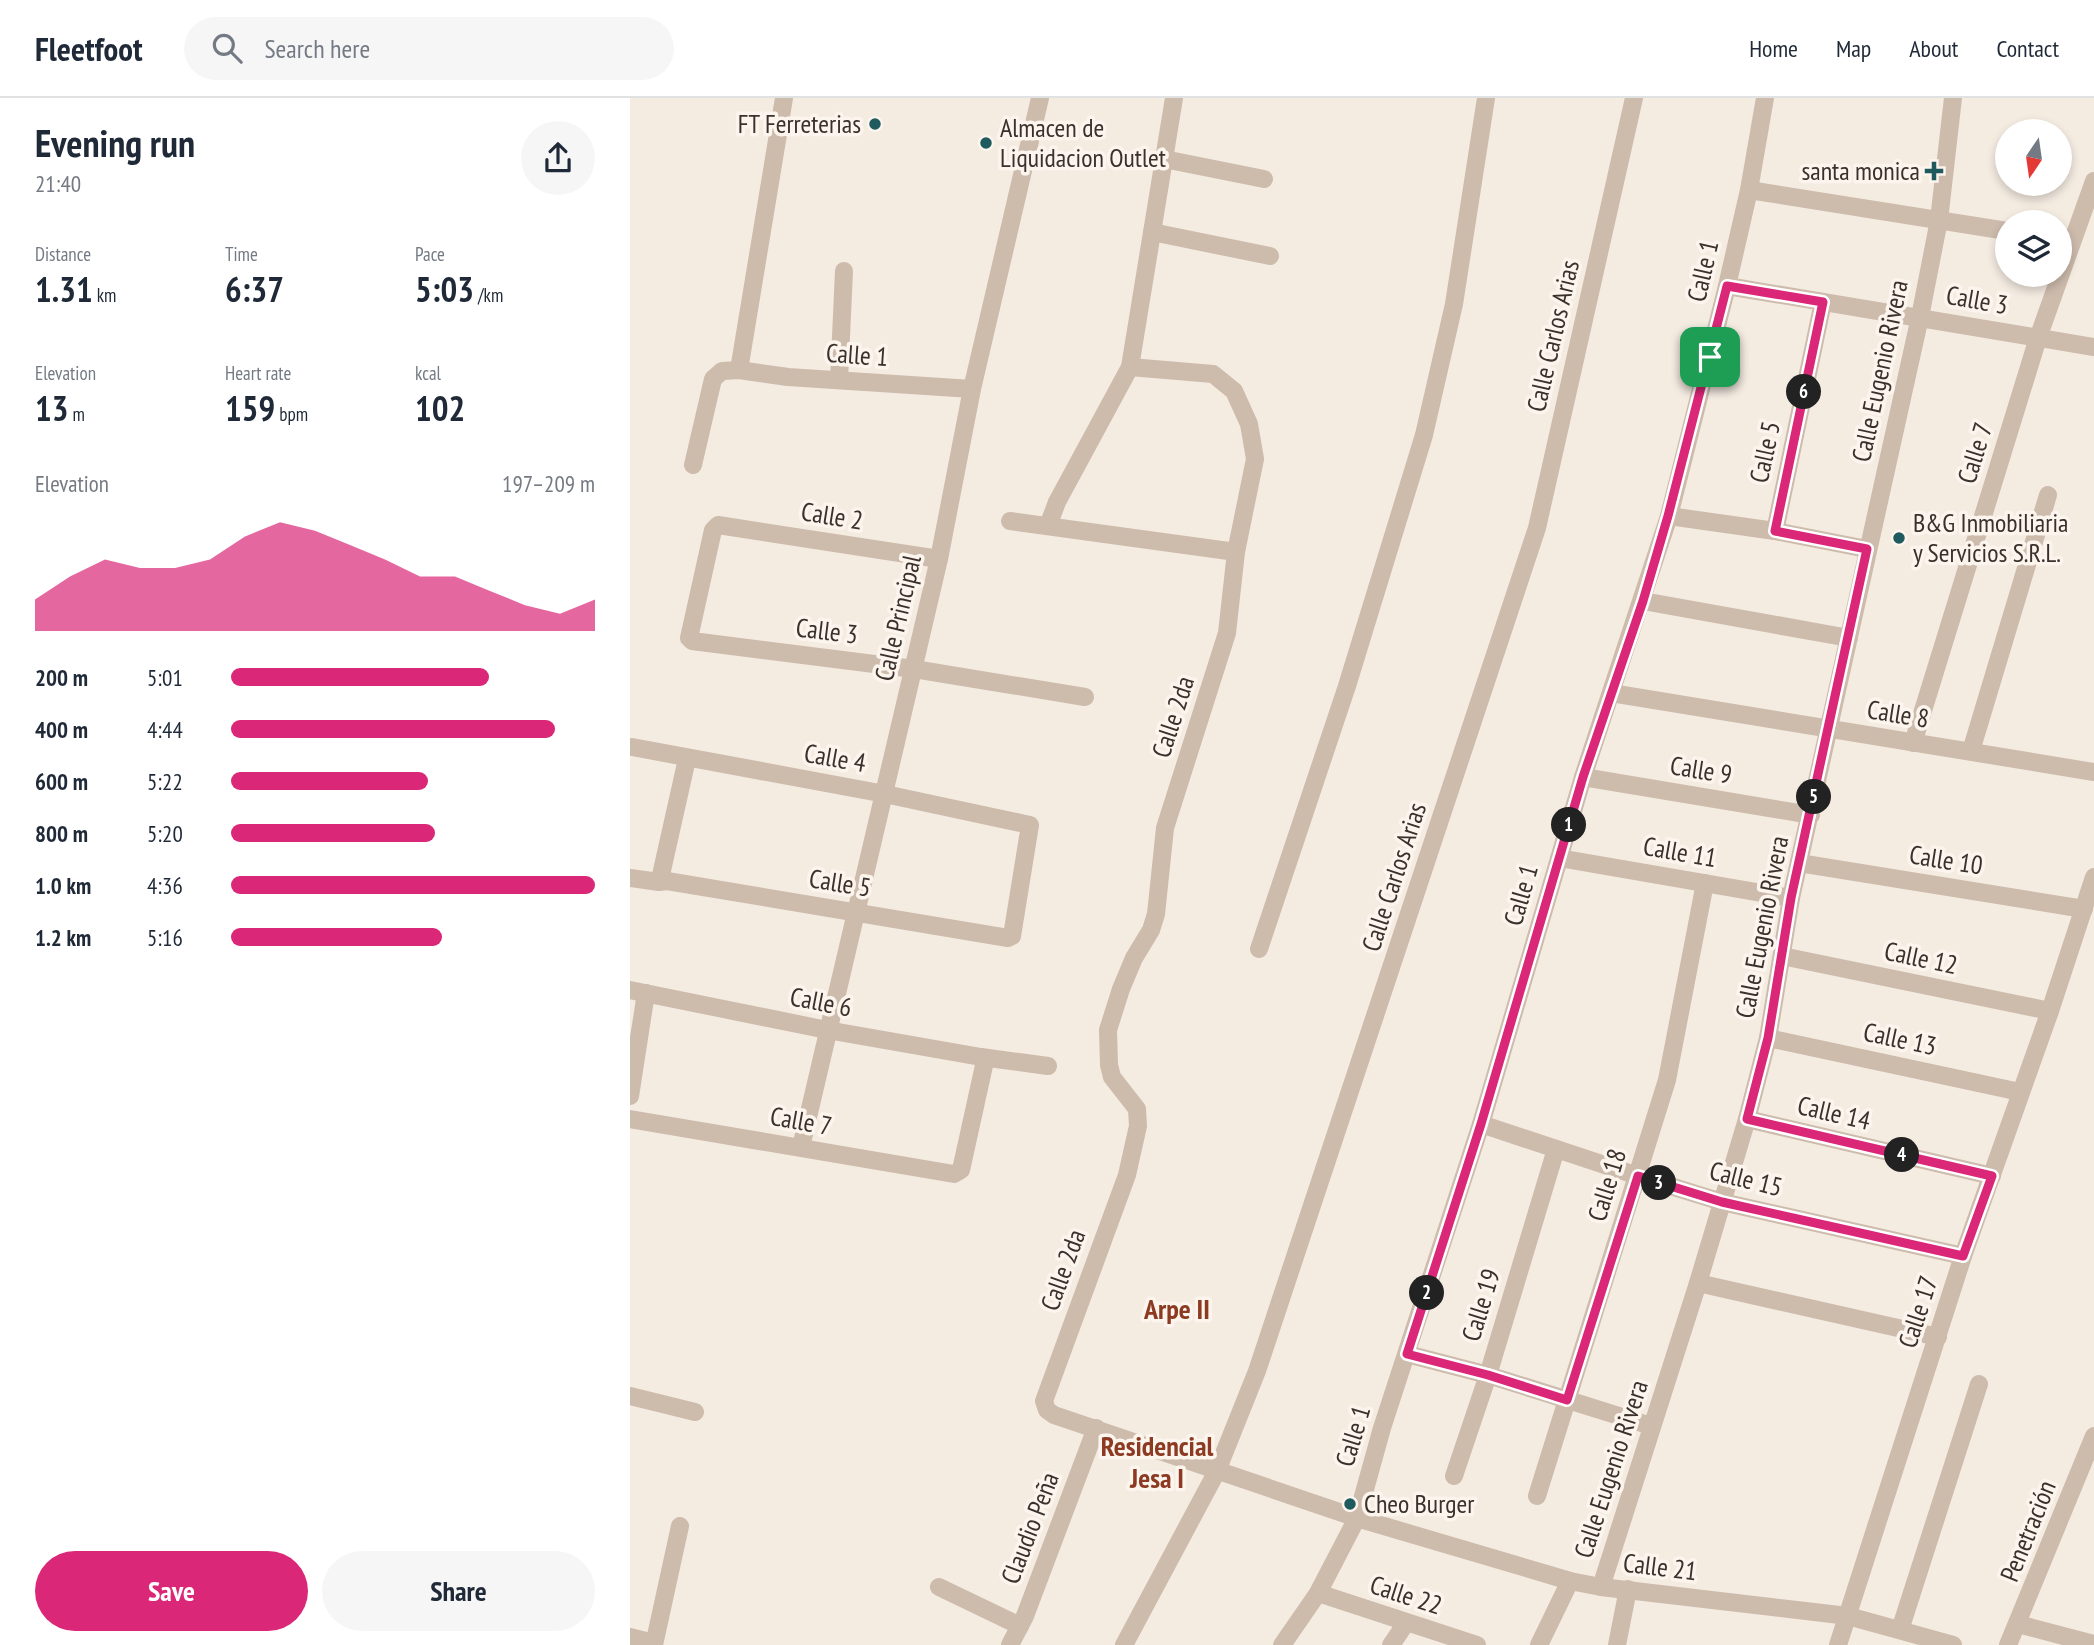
<!DOCTYPE html>
<html lang="en">
<head>
<meta charset="utf-8">
<style>
	body { margin:0; font-family:"PT Sans Narrow",sans-serif; background:#f6f6f7; color:#1f2937; height:100vh; display:flex; flex-direction:column; font-size:26px; white-space:nowrap }
	* { box-sizing:border-box; margin:0 }
	p { font-size:23px; color:#747a83 }
	.icon { flex:none; width:38px; height:38px; fill:none; stroke:currentColor; stroke-width:2; stroke-linecap:round; stroke-linejoin:round }
	.map { position:relative; flex:1; overflow:hidden }
	.details { display:flex; flex-direction:column; background:#fff; width:630px }
	.details>* { flex:none }
	.needle { width:46px; rotate:193deg }
	.tools { position:absolute; left:1365px; top:21px; display:grid; gap:14px }
	.tools a { display:grid; place-items:center; width:77px; height:77px; border-radius:50%; background:#fff; box-shadow:0 4px 10px #0003; font-size:35px }
	.pin { position:absolute; display:grid; place-items:center; width:60px; height:60px; color:#fff; margin:-30px; border-radius:14px; box-shadow:0 4px 10px #0006 }
	.km { position:absolute; width:35px; height:35px; margin:-18px; border-radius:50%; background:#222; color:#fff; font-size:19px; line-height:35px; text-align:center }
	.round { display:grid; place-items:center; flex:none; width:74px; height:74px; border-radius:37px; background:#f6f6f7 }
	.summary { display:flex; align-items:center; justify-content:space-between; height:119px; padding:0 35px }
	h1 { font-size:38px; font-weight:700; line-height:52px }
	.stats { display:grid; grid-template-columns:repeat(3,1fr); gap:10px; height:119px; padding:7px 35px }
	.stats div { display:grid; align-content:center }
	.stats b { font-size:35px; font-weight:700 }
	.stats small { font-size:19px; font-weight:400 }
	.stats p { font-size:19px }
	.chart { height:196px; padding:14px 35px }
	.chart p { display:flex; justify-content:space-between }
	.chart svg { width:100%; height:126px; margin-top:7px; fill:#db2777; opacity:.7 }
	.primary-button { display:flex; gap:14px; margin-top:auto; padding:14px 35px }
	.primary-button a { flex:1; height:80px; border-radius:42px; background:#db2777; color:#fff; font-size:28px; font-weight:700; line-height:80px; text-align:center }
	.primary-button a+a { background:#f6f6f7; color:#1f2937 }
	ul { padding:0 35px; list-style:none; font-size:23px }
	li { display:grid; grid-template-columns:112px 84px 1fr; align-items:center; height:52px }
	li i { height:18px; border-radius:9px; background:#db2777 }
	header { display:flex; align-items:center; gap:42px; box-sizing:border-box; height:98px; padding:0 35px; background:#fff; border-bottom:2px solid #e0e1e3 }
	header strong { font-size:33px }
	nav { display:flex; gap:38px; margin-inline-start:auto; font-size:24px }
	.search { width:490px; height:63px; background:#f6f6f7; display:flex; align-items:center; gap:18px; box-sizing:border-box; padding:0 24px; border-radius:38px; color:#747a83; font-size:26px }
	main { display:flex; flex:1; min-height:0 }
	.map>svg:first-child { display:block }
	.lines { fill:none; stroke-linecap:round; stroke-linejoin:round }
	.minor { stroke:#cdbbac; stroke-width:18 }
	.route-casing { stroke:#fff; stroke-width:14 }
	.route { stroke:#db2777; stroke-width:9 }
	.poi-dot { fill:#1f5a5e; stroke:#fbf5ee; stroke-width:2.5 }
	.labels { text-anchor:middle; stroke-width:7; stroke-linejoin:round; paint-order:stroke }
	.poi-label { font-size:26px; fill:#3b302b; stroke:#fbf5ee; text-anchor:start }
	.street-label { font-size:26px; fill:#3b302b; stroke:#fbf5ee }
	.neighbourhood-label { font-size:28px; font-weight:bold; fill:#8c3b22; stroke:#fbf5ee }
</style>
</head>
<body>
<header>
<strong>Fleetfoot</strong>
<div class="search"><svg class="icon" aria-label="search" viewBox="0 0 24 24"><circle cx="10" cy="10" r="6"/><path d="M15 15l6 6"/></svg>Search here</div>
<nav><a>Home</a><a>Map</a><a>About</a><a>Contact</a></nav>
</header>
<main>
<section class="details">
<div class="summary"><div><h1>Evening run</h1><p>21:40</p></div><a class="round"><svg class="icon" aria-label="share" viewBox="0 0 24 24"><path d="M12 15V3M7 8l5-5 5 5M5 13v7h14v-7"/></svg></a></div>
<div class="stats">
<div><p>Distance</p><b>1.31<small> km</small></b></div>
<div><p>Time</p><b>6:37</b></div>
<div><p>Pace</p><b>5:03<small> /km</small></b></div>
</div>
<div class="stats">
<div><p>Elevation</p><b>13<small> m</small></b></div>
<div><p>Heart rate</p><b>159<small> bpm</small></b></div>
<div><p>kcal</p><b>102</b></div>
</div>
<div class="chart"><p><span>Elevation</span>197–209 m</p>
<svg viewBox="0 0 160 44" preserveAspectRatio="none"><path d="M0 44V33L10 25L20 19L30 22L40 22L50 19L60 11L70 6L80 9L90 14L100 19L110 25L120 25L130 30L140 35L150 38L160 33V44z"/></svg>
</div>
<ul>
<li><b>200 m</b>5:01<i style="width:71%"></i></li>
<li><b>400 m</b>4:44<i style="width:89%"></i></li>
<li><b>600 m</b>5:22<i style="width:54%"></i></li>
<li><b>800 m</b>5:20<i style="width:56%"></i></li>
<li><b>1.0 km</b>4:36<i style="width:100%"></i></li>
<li><b>1.2 km</b>5:16<i style="width:58%"></i></li>
</ul>
<div class="primary-button"><a>Save</a><a>Share</a></div>
</section>
<div class="map">
<svg width="1464" height="1547" viewBox="0 0 1464 1547">
	<rect width="100%" height="100%" fill="#f4ebe1"/>
	<g class="lines">
		<!-- minor -->
		<g class="minor">
			<path d="M534,61L634,81"/>
			<path d="M1119,92L1377,133"/>
			<path d="M522,134L640,158"/>
			<path d="M1097,188L1464,249"/>
			<path d="M500,269L583,276L604,293L619,326L625,361L606,454L597,535L535,730L526,816L521,832L504,860L491,891L478,932L479,967L482,979L507,1011L508,1028L497,1077L414,1303L417,1312L424,1317L727,1420L940,1483L971,1489L1218,1518L1323,1547"/>
			<path d="M109,272L154,0"/>
			<path d="M209,282L214,173"/>
			<path d="M63,367L83,281L92,273L109,272L158,279L342,291"/>
			<path d="M1039,418L1145,433L1237,451"/>
			<path d="M380,423L606,454"/>
			<path d="M418,428L427,404L500,269L544,0"/>
			<path d="M1145,433L1193,204"/>
			<path d="M309,461L88,427L83,432L59,540L62,543L284,571L455,599"/>
			<path d="M1013,503L1219,540"/>
			<path d="M981,595L1464,674"/>
			<path d="M1283,645L1408,240L1464,83"/>
			<path d="M2,649L255,696L400,727L382,838L378,840L37,783L31,777L57,661"/>
			<path d="M1341,653L1418,397"/>
			<path d="M953,679L1181,717"/>
			<path d="M929,760L1161,800"/>
			<path d="M1169,765L1454,811"/>
			<path d="M0,780L29,784L37,783"/>
			<path d="M629,851L717,588L794,337L824,206L856,0"/>
			<path d="M1152,858L1420,913"/>
			<path d="M0,892L197,932L351,959L355,963L331,1072L324,1076L0,1021"/>
			<path d="M1138,940L1390,994"/>
			<path d="M351,959L418,968"/>
			<path d="M0,998L16,895"/>
			<path d="M1117,1021L1362,1078"/>
			<path d="M851,1026L1008,1078L1092,1104L1333,1158"/>
			<path d="M171,1049L309,461L342,291L410,0"/>
			<path d="M1068,1185L1308,1239"/>
			<path d="M777,1256L858,1277L1021,1328"/>
			<path d="M0,1298L65,1314"/>
			<path d="M824,1378L858,1277L926,1051"/>
			<path d="M907,1398L1037,982L1075,785"/>
			<path d="M309,1489L390,1528"/>
			<path d="M971,1489L1068,1185L1117,1021L1138,940L1161,800L1290,219L1309,122L1323,0"/>
			<path d="M688,1495L847,1547"/>
			<path d="M1388,1526L1464,1546"/>
			<path d="M1270,1532L1349,1286"/>
			<path d="M0,1539L24,1545"/>
			<path d="M24,1547L50,1428"/>
			<path d="M380,1547L395,1518L466,1330"/>
			<path d="M494,1547L587,1373L627,1273L907,430L1004,0"/>
			<path d="M652,1547L688,1495L727,1420L752,1330L851,1026L953,679L1039,418L1097,188L1119,92L1135,0"/>
			<path d="M761,1547L776,1525"/>
			<path d="M909,1547L940,1483"/>
			<path d="M987,1547L998,1491"/>
			<path d="M1208,1547L1333,1158L1420,913L1464,779"/>
			<path d="M1378,1547L1464,1338"/>
		</g>
	</g>
	<g class="lines">
		<!-- route casing -->
		<g class="route-casing">
			<path id="route" d="M1097,188L1193,204L1145,433L1237,451L1161,800L1138,940L1117,1021L1362,1078L1333,1158L1092,1104L1008,1078L937,1302L858,1277L777,1256L851,1026L953,679L1013,503L1038,418Z"/>
		</g>
		<!-- route -->
		<use href="#route" class="route"/>
	</g>
	<!-- markers -->
	<g class="poi-dot">
		<circle cx="245" cy="26" r="7"/>
		<circle cx="356" cy="45" r="7"/>
		<path d="M1300.5 62.5h7v7h7v7h-7v7h-7v-7h-7v-7h7z"/>
		<circle cx="1269" cy="440" r="7"/>
		<circle cx="720" cy="1406" r="7"/>
	</g>
	<g class="labels">
		<!-- poi labels -->
		<g class="poi-label">
			<text x="231" y="35" text-anchor="end">FT Ferreterias</text>
			<text x="370" y="39">Almacen de<tspan x="370" dy="30">Liquidacion Outlet</tspan></text>
			<text x="1290" y="82" text-anchor="end">santa monica</text>
			<text x="1283" y="434">B&amp;G Inmobiliaria<tspan x="1283" dy="30">y Servicios S.R.L.</tspan></text>
			<text x="734" y="1415">Cheo Burger</text>
		</g>
		<!-- street labels -->
		<g class="street-label">
			<text transform="translate(1073 173) rotate(-77)" y="9">Calle 1</text>
			<text transform="translate(1347 202) rotate(10)" y="9">Calle 3</text>
			<text transform="translate(923 238) rotate(-77)" y="9">Calle Carlos Arias</text>
			<text transform="translate(227 257) rotate(4)" y="9">Calle 1</text>
			<text transform="translate(1250 273) rotate(-78)" y="9">Calle Eugenio Rivera</text>
			<text transform="translate(1135 354) rotate(-78)" y="9">Calle 5</text>
			<text transform="translate(1345 355) rotate(-73)" y="9">Calle 7</text>
			<text transform="translate(202 418) rotate(9)" y="9">Calle 2</text>
			<text transform="translate(268 520) rotate(-77)" y="9">Calle Principal</text>
			<text transform="translate(197 533) rotate(7)" y="9">Calle 3</text>
			<text transform="translate(1268 616) rotate(9)" y="9">Calle 8</text>
			<text transform="translate(543 619) rotate(-72)" y="9">Calle 2da</text>
			<text transform="translate(205 660) rotate(10)" y="9">Calle 4</text>
			<text transform="translate(1071 672) rotate(9)" y="9">Calle 9</text>
			<text transform="translate(1050 754) rotate(10)" y="9">Calle 11</text>
			<text transform="translate(1316 762) rotate(9)" y="9">Calle 10</text>
			<text transform="translate(764 779) rotate(-72)" y="9">Calle Carlos Arias</text>
			<text transform="translate(210 785) rotate(9)" y="9">Calle 5</text>
			<text transform="translate(891 797) rotate(-74)" y="9">Calle 1</text>
			<text transform="translate(1132 829) rotate(-79)" y="9">Calle Eugenio Rivera</text>
			<text transform="translate(1291 860) rotate(12)" y="9">Calle 12</text>
			<text transform="translate(191 904) rotate(11)" y="9">Calle 6</text>
			<text transform="translate(1270 941) rotate(12)" y="9">Calle 13</text>
			<text transform="translate(1204 1015) rotate(13)" y="9">Calle 14</text>
			<text transform="translate(171 1023) rotate(10)" y="9">Calle 7</text>
			<text transform="translate(1116 1081) rotate(14)" y="9">Calle 15</text>
			<text transform="translate(977 1087) rotate(-73)" y="9">Calle 18</text>
			<text transform="translate(433 1172) rotate(-70)" y="9">Calle 2da</text>
			<text transform="translate(851 1207) rotate(-73)" y="9">Calle 19</text>
			<text transform="translate(1288 1214) rotate(-72)" y="9">Calle 17</text>
			<text transform="translate(723 1338) rotate(-73)" y="9">Calle 1</text>
			<text transform="translate(981 1371) rotate(-72)" y="9">Calle Eugenio Rivera</text>
			<text transform="translate(400 1430) rotate(-69)" y="9">Claudio Peña</text>
			<text transform="translate(1398 1433) rotate(-68)" y="9">Penetración</text>
			<text transform="translate(1030 1469) rotate(7)" y="9">Calle 21</text>
			<text transform="translate(776 1497) rotate(18)" y="9">Calle 22</text>
		</g>
		<!-- neighbourhood labels -->
		<g class="neighbourhood-label">
			<text x="547" y="1221">Arpe II</text>
			<text x="527" y="1358">Residencial<tspan x="527" dy="32">Jesa I</tspan></text>
		</g>
	</g>
</svg>
<div class="tools">
<a><svg class="needle" viewBox="-14 -14 28 28"><path d="M0-13l5 13h-10z" fill="#e53935"/><path d="M0 13l5-13h-10z" fill="#747a83"/></svg></a>
<a><svg class="icon" aria-label="layers" viewBox="0 0 24 24"><path d="M12 4l9 5-9 5-9-5zM3 14l9 5 9-5"/></svg></a>
</div>
<div class="pin" style="left:1080px;top:259px;background:#1e9e55"><svg class="icon" aria-label="arrive" viewBox="0 0 24 24"><path d="M6 21V4h12l-3 4 3 4H6"/></svg></div>
<b class="km" style="left:939px;top:727px">1</b>
<b class="km" style="left:797px;top:1195px">2</b>
<b class="km" style="left:1029px;top:1085px">3</b>
<b class="km" style="left:1272px;top:1057px">4</b>
<b class="km" style="left:1184px;top:699px">5</b>
<b class="km" style="left:1174px;top:294px">6</b>
</div>
</main>
</body>
</html>
